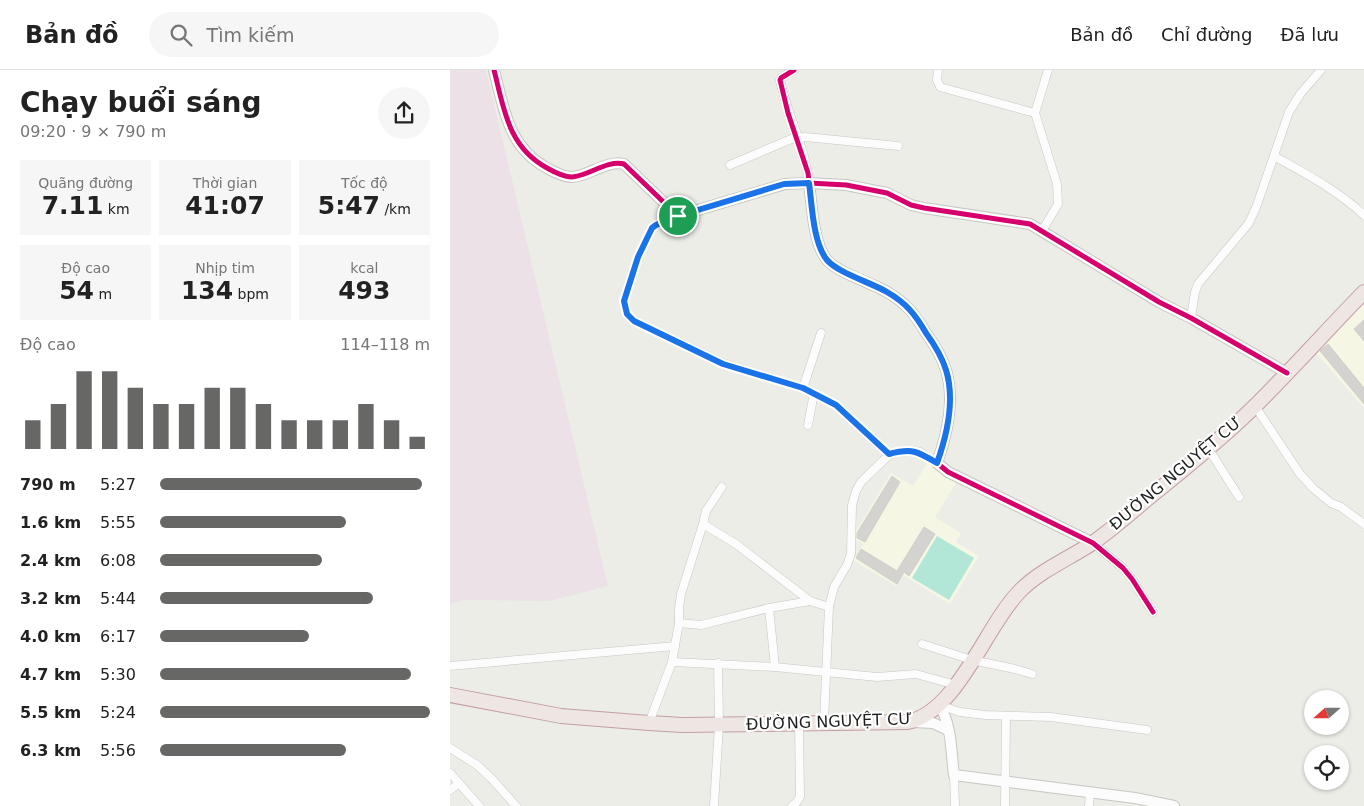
<!DOCTYPE html>
<html lang="vi">
<head>
<meta charset="utf-8">
<style>
	body { margin:0; font-family:"DejaVu Sans",sans-serif; background:#f6f6f6; color:#222; height:100vh; display:flex; flex-direction:column; font-size:19px; white-space:nowrap }
	* { box-sizing:border-box; margin:0 }
	p { font-size:16px; color:#767676 }
	.icon { flex:none; width:28px; height:28px; fill:none; stroke:currentColor; stroke-width:2; stroke-linecap:round; stroke-linejoin:round }
	.map { position:relative; flex:1; overflow:hidden }
	.side { display:flex; flex-direction:column; background:#fff; width:450px }
	.side>* { flex:none }
	.needle { width:32px; rotate:249deg }
	.controls { position:absolute; left:854px; top:620px; display:grid; gap:10px }
	.controls a { display:grid; place-items:center; width:45px; height:45px; border-radius:50%; background:#fff; box-shadow:0 1px 4px #0004; font-size:25px }
	.pin { position:absolute; display:grid; place-items:center; width:42px; height:42px; color:#fff; margin:-21px; border:2px solid #fff; border-radius:50%; box-shadow:0 1px 5px #0007 }
	.round { display:grid; place-items:center; flex:none; width:52px; height:52px; border-radius:26px; background:#f6f6f6 }
	.head { display:flex; align-items:center; justify-content:space-between; height:85px; padding:0 20px }
	h1 { font-size:28px; font-weight:600; line-height:38px }
	.stats { display:grid; grid-template-columns:repeat(3,1fr); gap:8px; height:85px; padding:5px 20px }
	.stats div { display:grid; align-content:center; border-radius:0px; background:#f6f6f6; text-align:center }
	.stats b { font-size:25px; font-weight:600 }
	.stats small { font-size:14px; font-weight:400 }
	.stats p { font-size:14px }
	.chart { height:140px; padding:10px 20px }
	.chart p { display:flex; justify-content:space-between }
	.chart svg { width:100%; height:90px; margin-top:5px; stroke:#676765; stroke-width:6 }
	ul { padding:0 20px; list-style:none; font-size:16px }
	li { display:grid; grid-template-columns:80px 60px 1fr; align-items:center; height:38px }
	li i { height:12px; border-radius:6px; background:#676765 }
	header { display:flex; align-items:center; gap:30px; box-sizing:border-box; height:70px; padding:0 25px; background:#fff; border-bottom:1px solid #e0e0e0 }
	header strong { font-size:24px }
	nav { display:flex; gap:28px; margin-inline-start:auto; font-size:18px }
	.search { width:350px; height:45px; background:#f6f6f6; display:flex; align-items:center; gap:12px; box-sizing:border-box; padding:0 18px; border-radius:28px; color:#767676; font-size:19px }
	main { display:flex; flex:1; min-height:0 }
	.map>svg:first-child { display:block }
	.industrial { fill:#ebe1e6 }
	.education { fill:#f5f7e4 }
	.pitch { fill:#b2e6d7 }
	.building { fill:#d4d3cf; stroke:#d0cec9 }
	.lines { fill:none; stroke-linecap:round; stroke-linejoin:round }
	.minor-casing { stroke:#c6c6c4; stroke-width:9 }
	.tertiary-casing { stroke:#c6c6c4; stroke-width:12 }
	.trunk-casing { stroke:#c49ea4; stroke-width:16 }
	.minor { stroke:#fcfcfc; stroke-width:8 }
	.tertiary { stroke:#fcfcfc; stroke-width:10 }
	.trunk { stroke:#eee6e2; stroke-width:14 }
	.cycleway-casing { stroke:#fff; stroke-width:8 }
	.cycleway { stroke:#d6006c; stroke-width:5 }
	.route-casing { stroke:#fff; stroke-width:10 }
	.route { stroke:#1a73e8; stroke-width:6 }
	.labels { text-anchor:middle; stroke-width:4.5; stroke-linejoin:round; paint-order:stroke }
	.street-label { font-size:16px; fill:#1f1f1f; stroke:#fff }
</style>
</head>
<body>
<header>
<strong>Bản đồ</strong>
<div class="search"><svg class="icon" aria-label="search" viewBox="0 0 24 24"><circle cx="10" cy="10" r="6"/><path d="M15 15l6 6"/></svg>Tìm kiếm</div>
<nav><a>Bản đồ</a><a>Chỉ đường</a><a>Đã lưu</a></nav>
</header>
<main>
<section class="side">
<div class="head"><div><h1>Chạy buổi sáng</h1><p>09:20 · 9 × 790 m</p></div><a class="round"><svg class="icon" aria-label="share" viewBox="0 0 24 24"><path d="M12 15V3M7 8l5-5 5 5M5 13v7h14v-7"/></svg></a></div>
<div class="stats">
<div><p>Quãng đường</p><b>7.11<small> km</small></b></div>
<div><p>Thời gian</p><b>41:07</b></div>
<div><p>Tốc độ</p><b>5:47<small> /km</small></b></div>
</div>
<div class="stats">
<div><p>Độ cao</p><b>54<small> m</small></b></div>
<div><p>Nhịp tim</p><b>134<small> bpm</small></b></div>
<div><p>kcal</p><b>493</b></div>
</div>
<div class="chart"><p><span>Độ cao</span>114–118 m</p>
<svg viewBox="0 0 160 44" preserveAspectRatio="none"><path d="M5 44V30M15 44V22M25 44V6M35 44V6M45 44V14M55 44V22M65 44V22M75 44V14M85 44V14M95 44V22M105 44V30M115 44V30M125 44V30M135 44V22M145 44V30M155 44V38"/></svg>
</div>
<ul>
<li><b>790 m</b>5:27<i style="width:97%"></i></li>
<li><b>1.6 km</b>5:55<i style="width:69%"></i></li>
<li><b>2.4 km</b>6:08<i style="width:60%"></i></li>
<li><b>3.2 km</b>5:44<i style="width:79%"></i></li>
<li><b>4.0 km</b>6:17<i style="width:55%"></i></li>
<li><b>4.7 km</b>5:30<i style="width:93%"></i></li>
<li><b>5.5 km</b>5:24<i style="width:100%"></i></li>
<li><b>6.3 km</b>5:56<i style="width:69%"></i></li>
</ul>
</section>
<div class="map">
<svg width="914" height="736" viewBox="0 0 914 736">
	<rect width="100%" height="100%" fill="#edede8"/>
	<!-- industrial -->
	<path class="industrial" d="M0,0H36L158,516L99,531L14,530L0,534Z"/>
	<!-- education -->
	<g class="education">
		<path d="M911,234L914,237V338L861,277Z"/>
		<path d="M478,392L508,410L485,447L511,463L506,472L529,486L500,534L453,505L446,516L403,490L413,474L402,468L441,403L463,416Z"/>
	</g>
	<!-- pitch -->
	<path class="pitch" d="M487,466L524,488L499,530L462,508Z"/>
	<!-- building -->
	<g class="building">
		<path d="M914,250V271L904,259Z"/>
		<path d="M878,274L914,318V334L870,281Z"/>
		<path d="M442,406L450,412L415,472L407,468V463Z"/>
		<path d="M474,457L485,464L459,506L454,502L447,514L406,488L411,479L447,501Z"/>
	</g>
	<g class="lines">
		<!-- minor casing -->
		<g class="minor-casing">
			<g id="minor">
				<path d="M344,0L331,8L330,10C337,45 356,78 359,113"/>
				<path d="M488,0L487,10L490,17L585,43"/>
				<path d="M347,68L355,67L448,76"/>
				<path d="M824,86C856,104 887,120 914,145"/>
				<path d="M280,95L346,67"/>
				<path d="M228,146L206,155L202,159L188,187L174,231L177,244L184,251L273,293L353,318L386,335L439,385"/>
				<path d="M592,161L608,134L607,114L585,43L598,0"/>
				<path d="M741,248L745,222L748,214L799,153L807,135L839,42L851,23L871,0"/>
				<path d="M353,318L371,263"/>
				<path d="M805,336L850,404L864,419L881,433L891,437L914,454"/>
				<path d="M358,355L364,323"/>
				<path d="M758,378L789,427"/>
				<path d="M253,454L256,441L272,417"/>
				<path d="M643,473L673,498L682,509L703,542"/>
				<path d="M319,538L325,597"/>
				<path d="M229,553L251,555L319,538L360,531"/>
				<path d="M472,574L522,590L565,599L582,604"/>
				<path d="M222,592L325,597L427,607L466,604L506,615"/>
				<path d="M0,596L225,576"/>
				<path d="M489,635L510,642L535,645L601,647L697,660"/>
				<path d="M374,652L379,537L384,517L397,495L401,484L402,435L406,421L411,412L439,385L449,382L464,381L470,382L487,393"/>
				<path d="M199,653L222,592L229,553V538L231,524L253,454L286,474L360,531L379,537"/>
				<path d="M0,678L27,695L42,709L66,736"/>
				<path d="M0,703L29,736"/>
				<path d="M504,705L505,736"/>
				<path d="M0,720L9,713"/>
				<path d="M264,736L269,655L268,593"/>
				<path d="M342,736L346,733L350,727L349,653"/>
				<path d="M555,736L556,646"/>
				<path d="M639,736L640,723"/>
			</g>
		</g>
		<!-- tertiary casing -->
		<g class="tertiary-casing">
			<g id="tertiary">
				<path d="M44,0C54,39 58,77 97,98C104,102 113,107 122,107C139,106 156,90 174,94L228,146L335,114L359,113L396,115L437,123L461,135L474,138L580,154L709,232L741,248L837,303"/>
				<path d="M359,113C362,135 363,173 377,190C388,203 422,213 437,222C456,233 465,244 476,263C484,274 492,287 496,300C505,329 497,365 487,393L498,402L643,473"/>
				<path d="M489,635C502,654 501,683 504,705L685,728L724,736"/>
				<path d="M462,652L483,653L498,660"/>
			</g>
		</g>
		<!-- trunk casing -->
		<g class="trunk-casing">
			<path id="trunk" d="M0,625L111,646L199,653L232,655L458,652C508,641 535,557 569,522C589,501 618,489 641,474C666,457 689,435 712,417C744,391 777,364 807,334C843,298 878,259 914,222"/>
		</g>
		<!-- minor -->
		<use href="#minor" class="minor"/>
		<!-- tertiary -->
		<use href="#tertiary" class="tertiary"/>
		<!-- trunk -->
		<use href="#trunk" class="trunk"/>
		<!-- cycleway casing -->
		<g class="cycleway-casing">
			<g id="cycleway">
				<path d="M44,0C54,39 58,77 97,98C104,102 113,107 122,107C139,106 156,90 174,94L228,146L335,114L359,113L396,115L437,123L461,135L474,138L580,154L709,232L741,248L837,303"/>
				<path d="M344,0L331,8L330,10L338,43L358,103L363,146L369,176L376,189L388,198C409,208 435,217 453,232C462,240 469,252 476,262C483,274 491,286 496,299C506,329 497,365 487,393L498,402L643,473L673,498L682,509L703,542"/>
			</g>
		</g>
		<!-- cycleway -->
		<use href="#cycleway" class="cycleway"/>
	</g>
	<g class="lines">
		<!-- route casing -->
		<g class="route-casing">
			<path id="route" d="M359,113C362,135 363,173 377,190C388,203 422,213 437,222C456,233 465,244 476,263C484,274 492,287 496,300C505,329 497,365 487,393C467,381 462,378 439,384L386,335L353,318L273,294L184,251L177,244L174,231L188,187L202,158L206,155L228,146L334,114Z"/>
		</g>
		<!-- route -->
		<use href="#route" class="route"/>
	</g>
	<g class="labels">
		<!-- street labels -->
		<g class="street-label">
			<text transform="translate(725 403) rotate(-40)" y="6">ĐƯỜNG NGUYỆT CƯ</text>
			<text transform="translate(379 651) rotate(-2)" y="6">ĐƯỜNG NGUYỆT CƯ</text>
		</g>
	</g>
</svg>
<div class="controls">
<a><svg class="needle" viewBox="-14 -14 28 28"><path d="M0-13l5 13h-10z" fill="#e53935"/><path d="M0 13l5-13h-10z" fill="#767676"/></svg></a>
<a><svg class="icon" aria-label="locate" viewBox="0 0 24 24"><circle cx="12" cy="12" r="6"/><path d="M12 2v4M12 18v4M2 12h4M18 12h4"/></svg></a>
</div>
<div class="pin" style="left:228px;top:146px;background:#1e9e55"><svg class="icon" aria-label="arrive" viewBox="0 0 24 24"><path d="M6 21V4h12l-3 4 3 4H6"/></svg></div>
</div>
</main>
</body>
</html>
